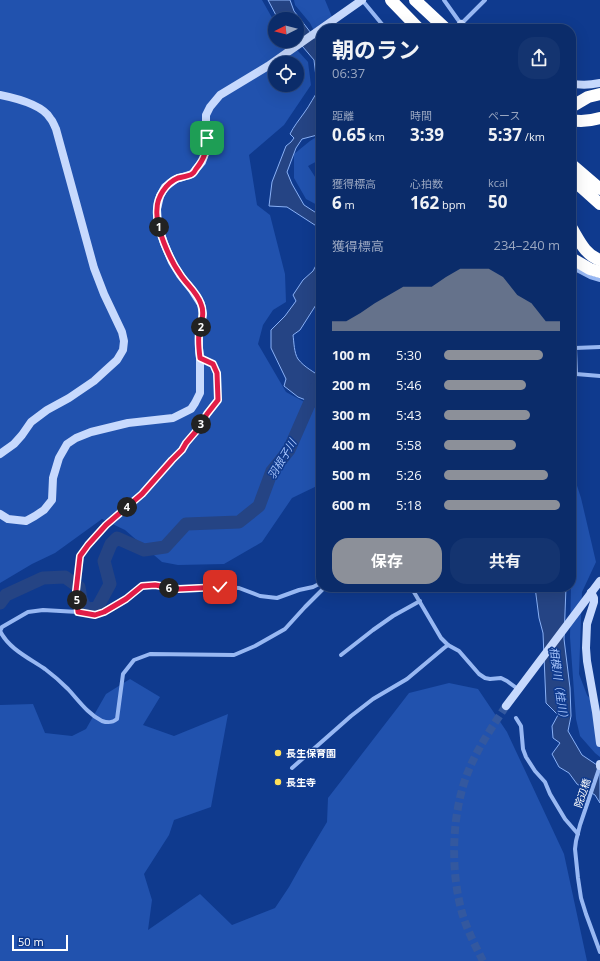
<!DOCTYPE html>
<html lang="ja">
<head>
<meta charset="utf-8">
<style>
	body { margin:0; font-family:"Open Sans","Noto Sans JP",sans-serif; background:#143470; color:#f1f3f6; height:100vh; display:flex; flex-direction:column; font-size:15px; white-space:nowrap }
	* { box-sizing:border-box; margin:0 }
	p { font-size:13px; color:#9aa7c1 }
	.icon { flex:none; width:22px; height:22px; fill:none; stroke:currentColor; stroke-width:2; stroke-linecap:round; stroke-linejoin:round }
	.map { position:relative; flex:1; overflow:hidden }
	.panel { position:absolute; left:316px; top:24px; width:260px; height:568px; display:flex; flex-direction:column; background:#0b2c6a; border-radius:16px; box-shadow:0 4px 16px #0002,0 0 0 1px #2b487e }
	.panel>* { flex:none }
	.needle { width:26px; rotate:264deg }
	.controls { position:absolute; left:268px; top:12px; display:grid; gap:8px }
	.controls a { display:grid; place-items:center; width:36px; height:36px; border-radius:50%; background:#0b2c6a; box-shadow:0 4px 16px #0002,0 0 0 1px #2b487e; font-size:20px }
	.scale { position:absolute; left:12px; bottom:10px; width:56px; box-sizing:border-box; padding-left:4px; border:2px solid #fff; border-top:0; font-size:11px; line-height:14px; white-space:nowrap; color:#fff; -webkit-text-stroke:3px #0f3a8e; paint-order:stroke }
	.pin { position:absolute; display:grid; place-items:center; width:34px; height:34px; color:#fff; margin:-17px; border-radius:8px; box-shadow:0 2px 6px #0006 }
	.km { position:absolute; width:20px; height:20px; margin:-10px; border-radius:50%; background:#222; color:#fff; font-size:11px; line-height:20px; text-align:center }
	.round { display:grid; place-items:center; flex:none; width:42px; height:42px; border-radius:16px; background:#143470 }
	.head { display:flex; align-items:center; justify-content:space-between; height:68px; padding:0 16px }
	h1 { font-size:22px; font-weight:700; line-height:30px }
	.figures { display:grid; grid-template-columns:repeat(3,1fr); gap:6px; height:68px; padding:4px 16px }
	.figures div { display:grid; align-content:center }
	.figures b { font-size:17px; font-weight:700 }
	.figures small { font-size:11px; font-weight:400 }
	.figures p { font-size:11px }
	.chart { height:112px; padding:8px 16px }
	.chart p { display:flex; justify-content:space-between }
	.chart svg { width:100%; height:72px; margin-top:4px; fill:#8c9099; opacity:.7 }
	.cta { display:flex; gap:8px; margin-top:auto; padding:8px 16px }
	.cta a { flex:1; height:46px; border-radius:16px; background:#8c9099; color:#fff; font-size:16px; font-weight:700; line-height:46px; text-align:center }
	.cta a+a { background:#143470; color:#f1f3f6 }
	ul { padding:0 16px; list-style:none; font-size:13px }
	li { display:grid; grid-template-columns:64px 48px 1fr; align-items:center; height:30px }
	li i { height:10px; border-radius:5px; background:#8c9099 }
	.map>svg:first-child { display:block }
	.green { fill:#2152ae; fill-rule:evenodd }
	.water { fill:#254484; stroke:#89b1f7 }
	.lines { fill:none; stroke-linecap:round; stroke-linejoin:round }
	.river { stroke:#254484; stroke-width:13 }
	.secondary-tunnel { stroke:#33589f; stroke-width:8; stroke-dasharray:8 4; stroke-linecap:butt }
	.street { stroke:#98b8f3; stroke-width:4 }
	.secondary { stroke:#c7d9fd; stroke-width:8 }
	.highway { stroke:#fff; stroke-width:12 }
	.route-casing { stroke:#fff; stroke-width:8 }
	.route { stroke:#e11d48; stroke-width:5 }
	.poi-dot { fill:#ffe05a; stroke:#0f3a8e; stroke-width:1.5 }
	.labels { text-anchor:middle; stroke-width:3; stroke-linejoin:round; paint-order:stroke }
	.poi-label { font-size:10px; font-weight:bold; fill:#fff; stroke:#0f3a8e; text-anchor:start }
	.street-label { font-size:10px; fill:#fff; stroke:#0f3a8e }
	.water-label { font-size:11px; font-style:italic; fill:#a4c2fa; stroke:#0f3a8e }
</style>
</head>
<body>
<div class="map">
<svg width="600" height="961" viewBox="0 0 600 961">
	<rect width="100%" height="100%" fill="#0f3a8e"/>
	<!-- green -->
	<g class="green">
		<path d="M0,0H262L275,23V41H289L308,62L311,85L284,125L249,155L257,205L270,215L285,274L286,302L273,310L263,325L258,344L286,392L321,411V484L292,498L262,542L224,564L178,565L162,562L125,530L102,519L55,553L32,564L0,583ZM275,63H297V85H275Z"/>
		<path d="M294,0H325L337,29H321V45L310,23L295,5Z"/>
		<path d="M321,134V159L308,166L321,186V207L306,199L294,178V154L310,141Z"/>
		<path d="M571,467L581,498L596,562L582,592L579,674L587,695L600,711V757L595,753L580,736L576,719L570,637L571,587Z"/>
		<path d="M130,679L160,697L143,725L174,736L228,714L211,807L174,820L169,835L144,874L152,900L148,930L200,894L232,925L275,908L289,887L303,862L327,822L328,798L409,693L449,683L478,689L507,732L564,854L587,961H0V705L33,704L45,733L72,736L86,729L106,694Z"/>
	</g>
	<!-- water -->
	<g class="water">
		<path d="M268,0H290L294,11L321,46V134L302,139L296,148L287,172L292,184L304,205L321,216V229L287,207L269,206L272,182L286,146L291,142L294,138L290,134C294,126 299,120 304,113C310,105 314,96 320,88L316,77L314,60L297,40V19H278Z"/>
		<path d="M321,256V297L300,330L293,335C294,342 294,353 298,359C304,367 314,372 321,377V406L298,397L284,386L286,379L271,348V330L285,316L296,301L293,295L303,280L313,271Z"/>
		<path d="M535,587H566L564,639L570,688L571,716L568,731L582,755L600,767V803L595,795L577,784L569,773L559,767L552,754L560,743L553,738L552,726L558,715L546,703L543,633L539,618Z"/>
	</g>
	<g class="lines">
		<!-- river -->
		<path class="river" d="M0,603L6,595L43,578L65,577L79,587L81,599L86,609L97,608L110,584L104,561L111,544L117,538L144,550L165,547L186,524L239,522L259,506L272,471L289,450L317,386"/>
		<!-- secondary-tunnel -->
		<path class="secondary-tunnel" d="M483,961C476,947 468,932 463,916C450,873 451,814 468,772C477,749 492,727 506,706"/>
		<!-- street -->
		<g class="street">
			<path d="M362,0L386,29"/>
			<path d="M444,0L461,24L485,0"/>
			<path d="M571,267L590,277L600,280"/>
			<path d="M573,269V300L575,348L600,347"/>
			<path d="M571,348H575L576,374L600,376"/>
			<path d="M321,583L313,587L299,590L277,598L260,596L239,588L220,587L179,589L155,585L142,586L126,599L104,612L95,615L78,612L43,610L28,612L2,627L0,631C9,649 29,658 45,669C53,675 61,682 68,689C79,701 88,714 102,721C108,723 112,723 117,719L123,674L134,660L150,654L234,655L255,646L285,629L305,607L325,587"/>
			<path d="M411,587L441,638L448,645L459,651L479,674L485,678L490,679L501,678L507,681L518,689"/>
			<path d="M78,612L76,591L80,556L88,545L106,525L141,494L172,459L181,450L186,443L198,429L207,414L218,400L217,373L213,364L201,358"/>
			<path d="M341,655L373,630L393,616L420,601"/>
			<path d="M516,718L521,726L523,749L526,757L535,771L545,782L550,794L565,819L578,834"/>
			<path d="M600,766L580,825L576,841L575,849L578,878L581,898L586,914L600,952"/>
			<path d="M292,768L351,716L373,699L407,679L444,648L448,645"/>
		</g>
		<!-- secondary -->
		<g class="secondary">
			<path d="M461,24L466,29"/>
			<path d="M571,83C581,86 590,85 600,83"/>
			<path d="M0,95C15,98 42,105 50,118C53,121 54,125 56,129L94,268L104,294L122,332L124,341L123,350L117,360L106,370L94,381L69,398L47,410L31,422L22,435L14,444L0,454"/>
			<path d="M0,514L8,519L26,521L35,516L44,510L52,500L53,478L59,458L67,444L76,438L91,432L128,423L173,418L191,409L195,403L200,393V358L199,348V334L203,314L201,304L192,290L180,275L172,262L164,243L158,224L157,209L160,196L165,187L176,179L192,174L202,162L206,151V115L210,107L220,95L268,66L362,0"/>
			<path d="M591,592L594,598V602L587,624L586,648L587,661L596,712L600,743"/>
			<path d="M506,706L600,581"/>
			<path d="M600,766V764"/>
		</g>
		<!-- highway -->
		<g class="highway">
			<path d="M391,0L419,29"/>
			<path d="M415,0L446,29"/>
			<path d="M571,107L588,97L600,94"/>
			<path d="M571,120C581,122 590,121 600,118"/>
			<path d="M571,164L600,189"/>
			<path d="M571,178L600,204"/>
			<path d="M571,227C579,240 585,255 600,260"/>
			<path d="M571,258L590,269L600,272"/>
		</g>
	</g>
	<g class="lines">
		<!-- route casing -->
		<g class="route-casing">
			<path id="route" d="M207,138C206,152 205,158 196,169C195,171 194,173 192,174C189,176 182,177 178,178C166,183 157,197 157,209C155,227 170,260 180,274C186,284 197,292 201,304C205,313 201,324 199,333C198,341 199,350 200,358L213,364L217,373L218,400L207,414L198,429L186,443L182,450L172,460L142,494L106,525L88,545L80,556L76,591L78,612L95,615L104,612L126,599L142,586L155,585L179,589L220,587"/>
		</g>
		<!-- route -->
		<use href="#route" class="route"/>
	</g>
	<!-- markers -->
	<g class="poi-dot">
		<circle cx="278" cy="753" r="4"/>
		<circle cx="278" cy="782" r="4"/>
	</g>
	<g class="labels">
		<!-- poi labels -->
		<g class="poi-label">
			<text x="286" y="757">長生保育園</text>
			<text x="286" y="786">長生寺</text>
		</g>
		<!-- street labels -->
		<g class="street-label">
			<text transform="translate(582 793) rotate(-71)" y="4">院辺橋</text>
		</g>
		<!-- water labels -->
		<g class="water-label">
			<text transform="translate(282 459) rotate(-59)" y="4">羽根子川</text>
			<text transform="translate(559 685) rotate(82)" y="4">相模川（桂川）</text>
		</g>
	</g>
</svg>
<div class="controls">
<a><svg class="needle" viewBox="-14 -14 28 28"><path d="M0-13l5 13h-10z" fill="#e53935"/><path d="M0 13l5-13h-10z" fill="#9aa7c1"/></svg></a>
<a><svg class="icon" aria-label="locate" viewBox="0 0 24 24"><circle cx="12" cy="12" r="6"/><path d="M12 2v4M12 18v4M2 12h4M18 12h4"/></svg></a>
</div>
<div class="scale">50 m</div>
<div class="pin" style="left:207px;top:138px;background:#1e9e55"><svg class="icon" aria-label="arrive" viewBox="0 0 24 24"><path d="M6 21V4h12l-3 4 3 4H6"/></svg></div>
<div class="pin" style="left:220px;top:587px;background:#d93025"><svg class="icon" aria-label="check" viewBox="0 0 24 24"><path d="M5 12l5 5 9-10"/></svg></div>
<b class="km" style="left:159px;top:227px">1</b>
<b class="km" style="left:201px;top:327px">2</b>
<b class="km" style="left:201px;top:424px">3</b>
<b class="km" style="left:127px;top:507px">4</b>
<b class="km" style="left:77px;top:600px">5</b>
<b class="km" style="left:169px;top:588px">6</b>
<section class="panel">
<div class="head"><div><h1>朝のラン</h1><p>06:37</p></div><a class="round"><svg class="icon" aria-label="share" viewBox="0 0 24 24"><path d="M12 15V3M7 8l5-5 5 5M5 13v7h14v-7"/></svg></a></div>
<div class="figures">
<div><p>距離</p><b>0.65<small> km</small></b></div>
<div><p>時間</p><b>3:39</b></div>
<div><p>ペース</p><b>5:37<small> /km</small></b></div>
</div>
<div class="figures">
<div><p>獲得標高</p><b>6<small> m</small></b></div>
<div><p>心拍数</p><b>162<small> bpm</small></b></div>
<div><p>kcal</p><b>50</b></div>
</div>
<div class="chart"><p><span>獲得標高</span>234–240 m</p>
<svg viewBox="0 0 160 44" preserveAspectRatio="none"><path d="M0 44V38L10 38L20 33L30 27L40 22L50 17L60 17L70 17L80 11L90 6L100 6L110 6L120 11L130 22L140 27L150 38L160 38V44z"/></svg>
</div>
<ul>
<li><b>100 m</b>5:30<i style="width:85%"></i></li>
<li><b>200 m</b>5:46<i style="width:71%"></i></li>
<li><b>300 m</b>5:43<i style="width:74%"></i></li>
<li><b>400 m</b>5:58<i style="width:62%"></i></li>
<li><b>500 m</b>5:26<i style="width:90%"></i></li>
<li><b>600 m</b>5:18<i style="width:100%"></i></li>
</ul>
<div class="cta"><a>保存</a><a>共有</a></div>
</section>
</div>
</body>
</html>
